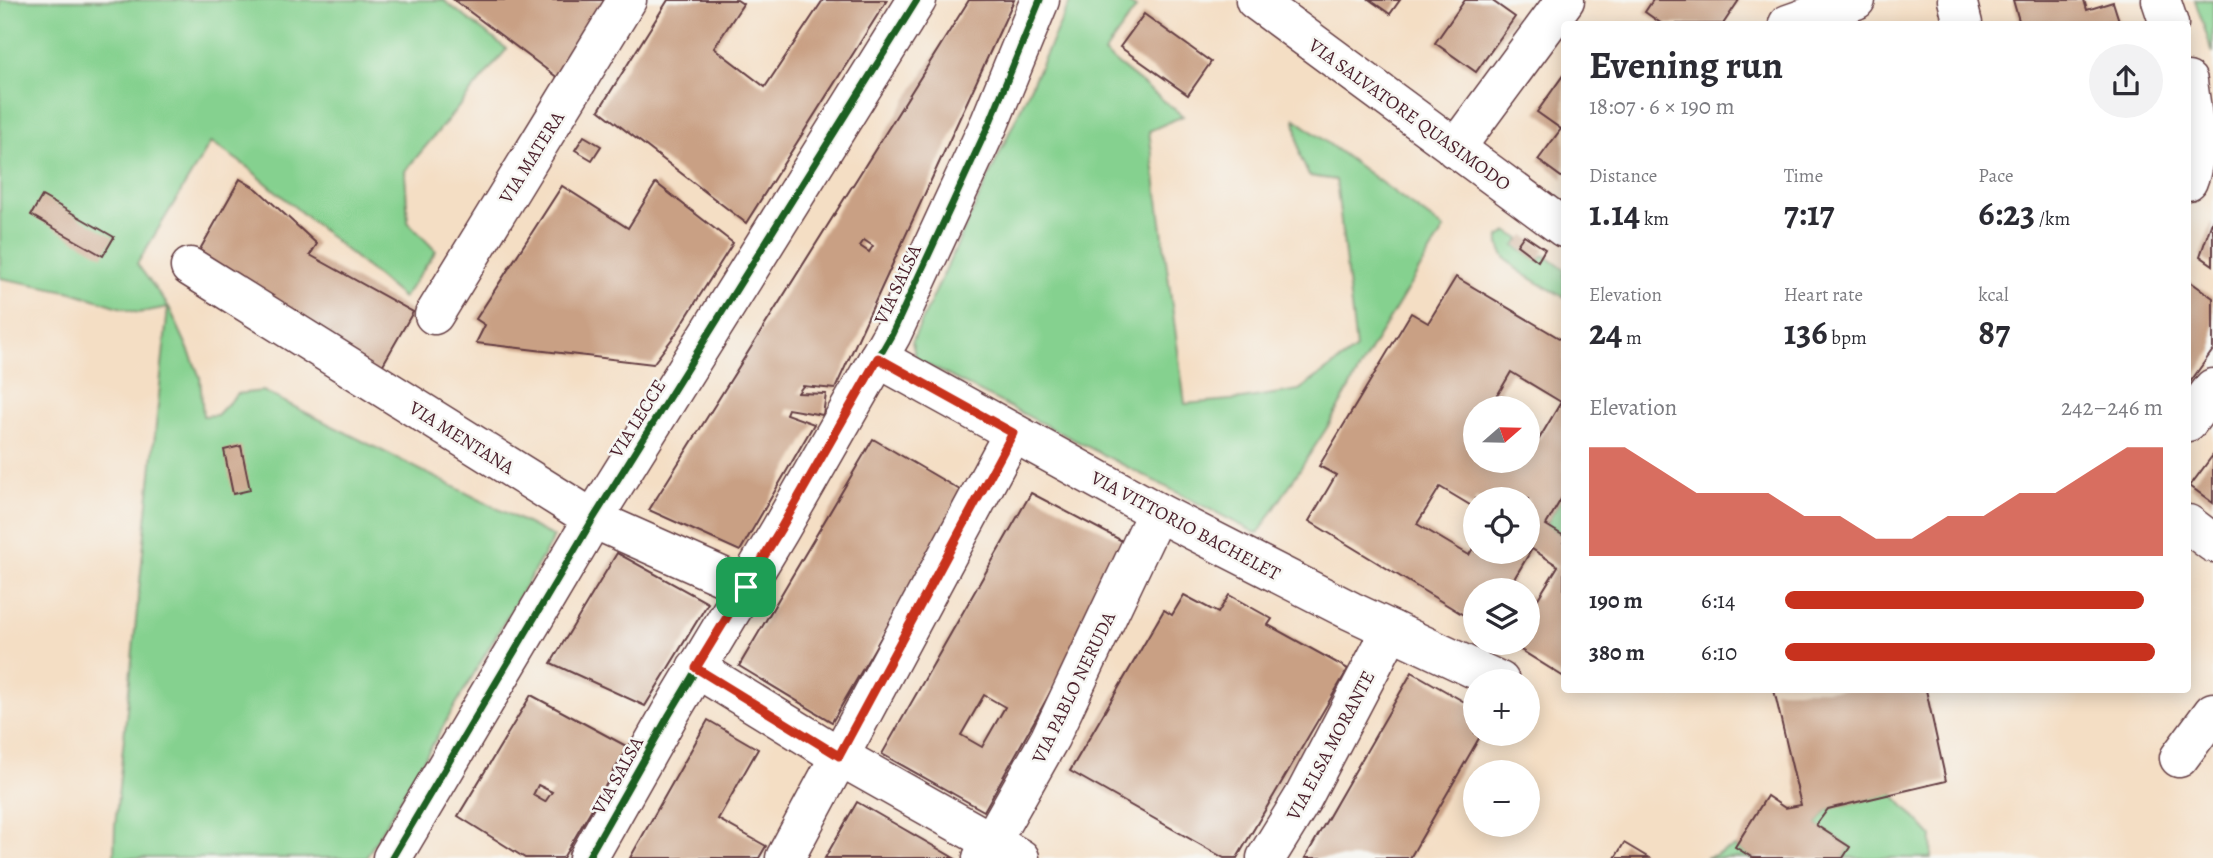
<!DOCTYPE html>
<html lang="en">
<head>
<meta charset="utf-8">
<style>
	body { margin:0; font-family:Alegreya,serif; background:#f2f2f3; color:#2b2b33; height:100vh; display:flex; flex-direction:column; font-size:26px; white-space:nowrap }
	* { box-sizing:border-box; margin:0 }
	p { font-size:23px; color:#7c7c81 }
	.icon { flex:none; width:38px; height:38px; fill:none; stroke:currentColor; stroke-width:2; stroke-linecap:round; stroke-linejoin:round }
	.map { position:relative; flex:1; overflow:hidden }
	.details { position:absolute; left:1561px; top:21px; width:630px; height:672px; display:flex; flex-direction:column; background:#fff; border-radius:7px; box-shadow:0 4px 18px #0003 }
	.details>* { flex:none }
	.needle { width:46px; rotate:70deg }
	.buttons { position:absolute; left:1463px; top:396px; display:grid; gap:14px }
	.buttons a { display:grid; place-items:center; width:77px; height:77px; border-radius:50%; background:#fff; box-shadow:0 4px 18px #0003; font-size:35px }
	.pin { position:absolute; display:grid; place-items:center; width:60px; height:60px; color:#fff; margin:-30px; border-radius:14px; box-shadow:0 4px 10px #0006 }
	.round { display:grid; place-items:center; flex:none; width:74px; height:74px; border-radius:37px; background:#f2f2f3 }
	.head { display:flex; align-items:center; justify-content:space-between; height:119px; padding:0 28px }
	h1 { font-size:38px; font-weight:700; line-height:52px }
	.stats { display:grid; grid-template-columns:repeat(3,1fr); gap:10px; height:119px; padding:7px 28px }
	.stats div { display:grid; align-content:center }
	.stats b { font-size:35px; font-weight:700 }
	.stats small { font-size:19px; font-weight:400 }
	.stats p { font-size:19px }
	.chart { height:196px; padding:14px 28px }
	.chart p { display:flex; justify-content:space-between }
	.chart svg { width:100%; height:126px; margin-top:7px; fill:#c8321e; opacity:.7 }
	ul { padding:0 28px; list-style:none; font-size:23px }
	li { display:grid; grid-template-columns:112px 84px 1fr; align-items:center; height:52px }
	li i { height:18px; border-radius:9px; background:#c8321e }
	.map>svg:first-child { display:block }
	.green { fill:#85d18f; stroke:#68785d; stroke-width:2 }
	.building { fill:#c9a084; fill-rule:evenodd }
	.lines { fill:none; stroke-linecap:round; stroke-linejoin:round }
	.minor-casing { stroke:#643c42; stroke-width:41 }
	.minor { stroke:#fff; stroke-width:38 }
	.cycleway-casing { stroke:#f6f6f2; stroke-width:11 }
	.cycleway { stroke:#1b5e20; stroke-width:7 }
	.route-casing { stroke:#fff; stroke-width:14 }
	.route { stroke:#c8321e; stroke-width:9 }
	.labels { text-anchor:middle; stroke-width:5; stroke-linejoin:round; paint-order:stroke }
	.street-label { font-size:19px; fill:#4a1f2b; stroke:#f6f6f2 }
</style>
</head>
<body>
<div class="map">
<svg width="2213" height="858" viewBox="0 0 2213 858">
	<rect width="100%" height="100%" fill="#f6f6f2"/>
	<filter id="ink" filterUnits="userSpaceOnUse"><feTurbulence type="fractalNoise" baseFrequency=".0143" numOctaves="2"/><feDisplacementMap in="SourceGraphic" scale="14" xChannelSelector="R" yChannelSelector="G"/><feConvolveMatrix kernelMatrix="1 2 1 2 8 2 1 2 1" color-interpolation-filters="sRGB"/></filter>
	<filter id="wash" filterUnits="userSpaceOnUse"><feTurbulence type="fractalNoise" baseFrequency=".00686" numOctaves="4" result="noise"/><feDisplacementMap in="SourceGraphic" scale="28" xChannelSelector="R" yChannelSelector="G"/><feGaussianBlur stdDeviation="1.57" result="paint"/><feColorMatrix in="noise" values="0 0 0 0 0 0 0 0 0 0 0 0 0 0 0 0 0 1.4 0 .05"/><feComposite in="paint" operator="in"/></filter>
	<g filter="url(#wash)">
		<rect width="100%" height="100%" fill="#f4dec4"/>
		<!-- green -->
		<g class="green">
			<path d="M0,0H443L507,49L405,171L408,222L436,251L403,298L246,166L211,142L137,264L169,307L186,344L200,377L203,416L217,415L237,394L263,391L554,537L366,858H114L115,826L168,307L138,313L72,292L0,278Z"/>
			<path d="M1071,0H1123L1136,8L1104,53L1183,116L1149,131L1185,404L1242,399L1299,390L1356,349L1336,180L1309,176L1300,156L1295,119L1444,229L1370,351L1328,426L1258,534L916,359L912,342Z"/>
			<path d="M2195,0H2213V54Z"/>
			<path d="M1508,232L1520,239L1515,246L1538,262L1544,255L1564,269V297C1543,284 1495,266 1499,237Z"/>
			<path d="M1564,494V536L1546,525Z"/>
			<path d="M1892,793L1932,836L1931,858H1843L1850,847L1816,825L1828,809Z"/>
			<path d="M1735,847L1753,858H1706Z"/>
		</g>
		<g id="blocks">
			<!-- building -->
			<g class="building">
				<path d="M454,0H609L558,78Z"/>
				<path d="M668,0H737L743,4L714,48L765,87L823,0H887L746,223L599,110Z"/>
				<path d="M969,0H1014L835,389L803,386L798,393L826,394L823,415L788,409L786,414L814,424L740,551L649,510ZM864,240L873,246L869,252L860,246Z"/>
				<path d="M1370,0H1400L1390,14Z"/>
				<path d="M1465,0H1491L1515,17L1476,72L1435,43Z"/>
				<path d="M1653,0H1739L1723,24H1662L1645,12Z"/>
				<path d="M2013,0H2084L2087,10L2113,2L2120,24H2020Z"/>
				<path d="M1144,14L1211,62L1188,95L1120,47Z"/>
				<path d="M1564,74V179L1538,160L1561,129L1537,112Z"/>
				<path d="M584,136L601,146L592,160L575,150Z"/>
				<path d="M240,179L257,189L317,244L310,255L413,312L377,375L190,267Z"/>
				<path d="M656,183L733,243L675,335L653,364L476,343L485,325L476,319L562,186L628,228Z"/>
				<path d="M42,196L114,237L103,256L31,215Z"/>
				<path d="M2213,219V265L2200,256Z"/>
				<path d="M1524,235L1545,249L1538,261L1517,245Z"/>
				<path d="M1456,277L1564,341V494L1546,525L1564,536V677L1508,642H1528V594L1537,600L1558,566L1532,549L1511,584L1521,590H1475V622L1309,521L1336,475L1319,466L1411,313L1428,323ZM1511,372L1561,402L1539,439L1528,432V460H1475V408H1490ZM1440,487L1475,508V499H1528V551H1475V545L1469,555L1417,524Z"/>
				<path d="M2188,280L2213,298V350L2188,385Z"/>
				<path d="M873,439L965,493L832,722L739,666Z"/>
				<path d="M241,446L250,490L233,494L224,450Z"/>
				<path d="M2213,455V503L2190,486Z"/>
				<path d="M1031,493L1130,545L1114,579L984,811L882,754ZM984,695L1005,707L982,747L961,735Z"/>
				<path d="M617,553L708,603L645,706L551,663Z"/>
				<path d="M1184,595L1218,613L1229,595L1272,619L1268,625L1348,669L1237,858H1224L1070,771L1164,610L1172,615Z"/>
				<path d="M1412,672L1475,708V733H1482L1410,858H1305Z"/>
				<path d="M1774,690H1926L1946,781L1828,809L1816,825L1850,847L1843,858H1753L1735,847L1767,796L1785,808L1801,805Z"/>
				<path d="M531,695L628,747L563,858H525L458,816ZM538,785L552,792L545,802L533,795Z"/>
				<path d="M708,720L758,749L718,819L766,846L759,858H630Z"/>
				<path d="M857,802L954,858H825Z"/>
				<path d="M1624,843L1649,858H1615Z"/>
			</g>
		</g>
	</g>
	<g filter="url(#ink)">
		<use href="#blocks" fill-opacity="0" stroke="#643c42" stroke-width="2"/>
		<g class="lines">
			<!-- minor casing -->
			<g class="minor-casing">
				<g id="minor">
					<path d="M1255,0L1564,228"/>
					<path d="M1957,0L1963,24"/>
					<path d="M2161,0L2169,24"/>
					<path d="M1788,24L1856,0"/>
					<path d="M2188,81C2192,114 2201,150 2188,181"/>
					<path d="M1455,149L1565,0"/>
					<path d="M190,267L593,519L746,587"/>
					<path d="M434,315L627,0"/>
					<path d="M878,358L1157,512L1351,611L1500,681"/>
					<path d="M2188,422L2213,388"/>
					<path d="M2188,524L2213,543"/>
					<path d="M696,668L839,756L1020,858"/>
					<path d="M2179,758L2213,712"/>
					<path d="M392,858L593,519L917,0"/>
					<path d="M588,858L669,715L780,530L892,334L990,122L1040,0"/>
					<path d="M785,858L1013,433"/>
					<path d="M982,858L1050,738L1157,512"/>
					<path d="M1266,858L1303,798L1391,630"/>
				</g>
			</g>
			<!-- minor -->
			<use href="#minor" class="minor"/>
			<!-- cycleway casing -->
			<g class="cycleway-casing">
				<g id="cycleway">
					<path d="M392,858L593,519L917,0"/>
					<path d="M588,858L669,715L780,530L892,334L990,122L1040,0"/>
				</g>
			</g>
			<!-- cycleway -->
			<use href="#cycleway" class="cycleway"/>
		</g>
	</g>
	<g class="lines" filter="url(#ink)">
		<!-- route casing -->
		<g class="route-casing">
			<path id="route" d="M878,358L1013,433L839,756L696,668L780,530Z"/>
		</g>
		<!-- route -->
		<use href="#route" class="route"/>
	</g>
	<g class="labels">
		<!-- street labels -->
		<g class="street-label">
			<text transform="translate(1410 114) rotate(36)" y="7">VIA SALVATORE QUASIMODO</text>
			<text transform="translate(531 157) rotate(-58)" y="7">VIA MATERA</text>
			<text transform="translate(897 284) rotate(-65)" y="7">VIA SALSA</text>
			<text transform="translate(637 418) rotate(-58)" y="7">VIA LECCE</text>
			<text transform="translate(462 437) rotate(32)" y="7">VIA MENTANA</text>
			<text transform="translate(1186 525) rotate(28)" y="7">VIA VITTORIO BACHELET</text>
			<text transform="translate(1073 687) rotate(-64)" y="7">VIA PABLO NERUDA</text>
			<text transform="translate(1330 745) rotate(-62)" y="7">VIA ELSA MORANTE</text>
			<text transform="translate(617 775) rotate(-61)" y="7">VIA SALSA</text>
		</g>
	</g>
</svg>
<div class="buttons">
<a><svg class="needle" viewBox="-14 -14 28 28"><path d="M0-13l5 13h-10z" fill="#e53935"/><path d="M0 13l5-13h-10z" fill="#7c7c81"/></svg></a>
<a><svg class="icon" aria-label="locate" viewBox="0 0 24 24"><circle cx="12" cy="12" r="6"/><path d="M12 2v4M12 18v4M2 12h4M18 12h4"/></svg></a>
<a><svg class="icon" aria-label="layers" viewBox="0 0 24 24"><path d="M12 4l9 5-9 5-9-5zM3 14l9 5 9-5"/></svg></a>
<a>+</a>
<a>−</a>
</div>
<div class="pin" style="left:746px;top:587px;background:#1e9e55"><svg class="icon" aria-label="arrive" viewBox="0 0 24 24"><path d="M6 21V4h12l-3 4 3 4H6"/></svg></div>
<section class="details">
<div class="head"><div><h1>Evening run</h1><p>18:07 · 6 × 190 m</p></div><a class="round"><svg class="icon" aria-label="share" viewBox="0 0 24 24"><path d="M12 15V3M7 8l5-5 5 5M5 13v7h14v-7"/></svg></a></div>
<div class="stats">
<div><p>Distance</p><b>1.14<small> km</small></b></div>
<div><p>Time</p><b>7:17</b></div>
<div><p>Pace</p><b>6:23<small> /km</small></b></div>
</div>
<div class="stats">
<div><p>Elevation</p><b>24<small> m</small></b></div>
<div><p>Heart rate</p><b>136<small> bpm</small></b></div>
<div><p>kcal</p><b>87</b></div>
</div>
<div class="chart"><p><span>Elevation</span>242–246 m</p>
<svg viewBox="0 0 160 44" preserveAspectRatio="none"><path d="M0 44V6L10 6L20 14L30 22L40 22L50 22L60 30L70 30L80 38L90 38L100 30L110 30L120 22L130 22L140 14L150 6L160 6V44z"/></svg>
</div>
<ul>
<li><b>190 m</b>6:14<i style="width:95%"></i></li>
<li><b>380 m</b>6:10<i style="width:98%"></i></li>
</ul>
</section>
</div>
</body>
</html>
